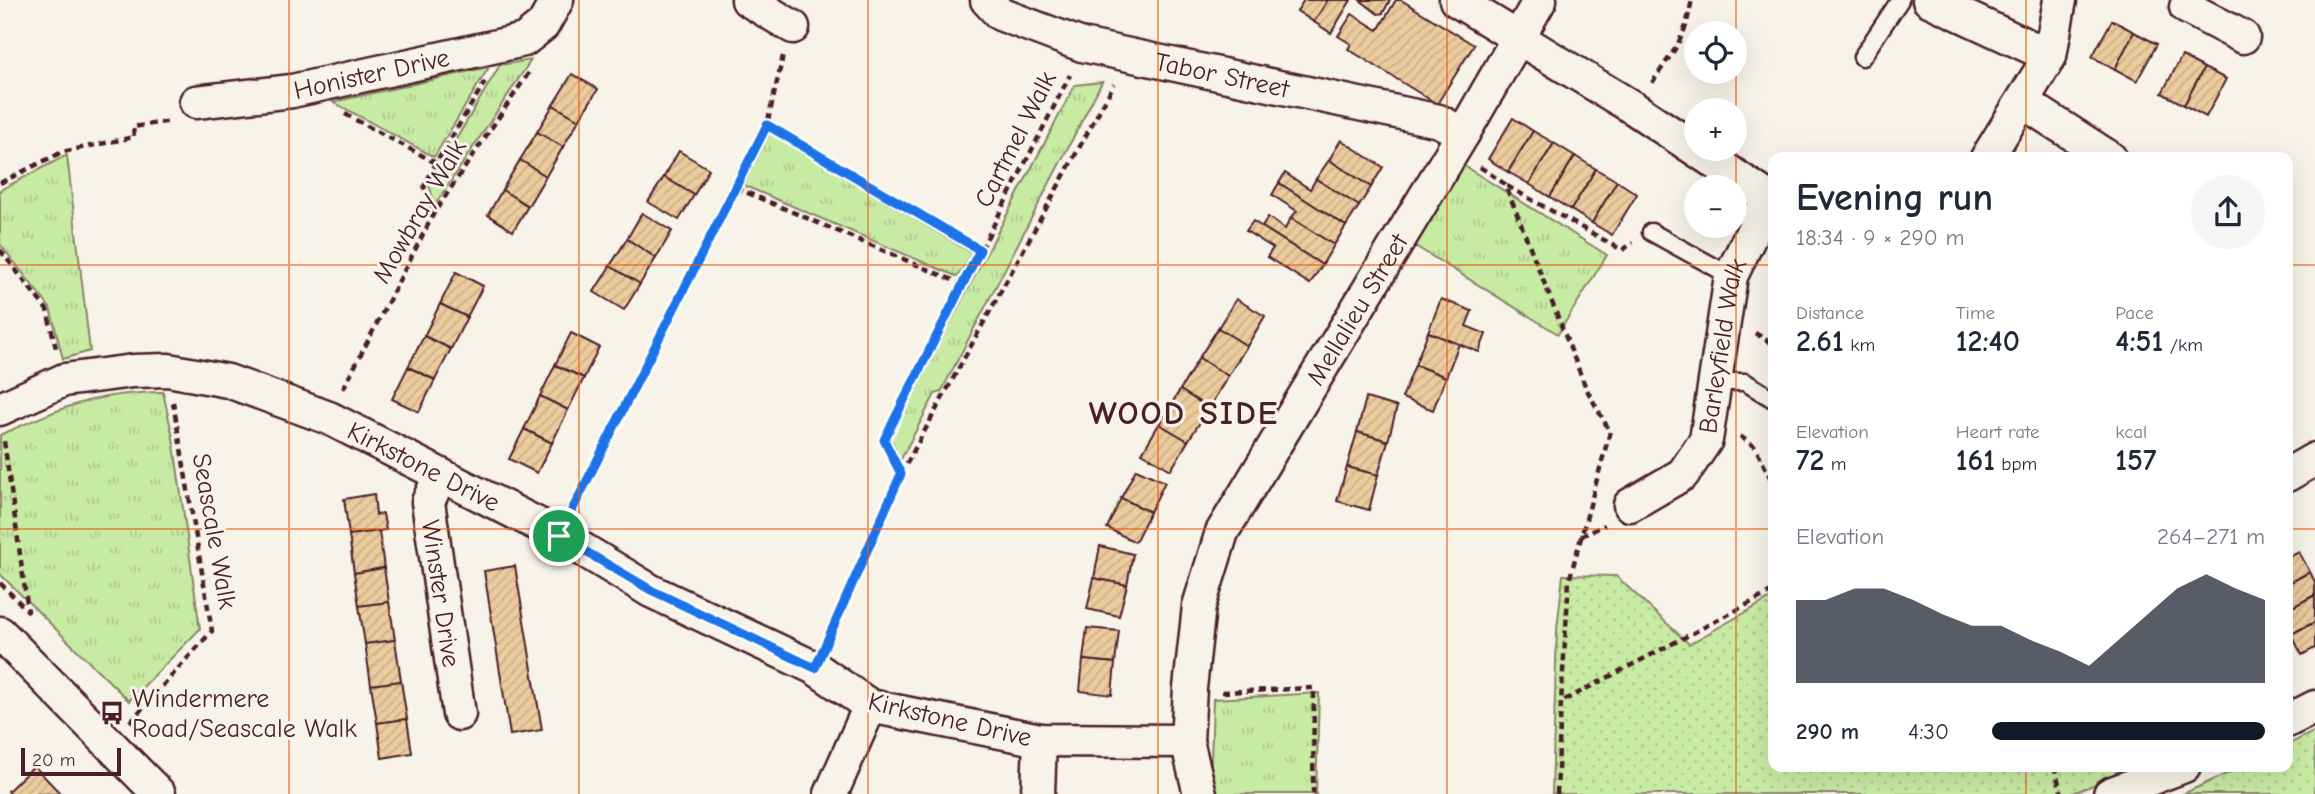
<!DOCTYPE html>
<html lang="en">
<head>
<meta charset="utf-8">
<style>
	body { margin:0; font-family:"Comic Neue",sans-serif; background:#f6f6f7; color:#1f2937; height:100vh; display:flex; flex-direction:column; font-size:26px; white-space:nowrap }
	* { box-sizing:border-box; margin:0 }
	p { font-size:23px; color:#747a83 }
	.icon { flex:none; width:38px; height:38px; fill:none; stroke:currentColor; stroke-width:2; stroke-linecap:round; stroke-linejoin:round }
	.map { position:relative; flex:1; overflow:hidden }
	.side { position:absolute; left:1768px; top:152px; width:525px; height:620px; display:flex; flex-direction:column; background:#fff; border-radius:14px; box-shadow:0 7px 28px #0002 }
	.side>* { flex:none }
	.controls { position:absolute; left:1684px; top:21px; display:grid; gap:14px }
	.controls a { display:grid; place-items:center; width:63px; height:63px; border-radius:50%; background:#fff; box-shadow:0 7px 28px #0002; font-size:35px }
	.scale { position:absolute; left:21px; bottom:18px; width:100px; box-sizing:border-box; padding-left:7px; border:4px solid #4a1f2b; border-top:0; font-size:19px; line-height:24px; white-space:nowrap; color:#4a1f2b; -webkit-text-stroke:5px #f7f3e8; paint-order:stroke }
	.pin { position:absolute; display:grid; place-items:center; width:60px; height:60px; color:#fff; margin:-30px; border:4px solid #fff; border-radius:50%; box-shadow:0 2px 7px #0007 }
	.round { display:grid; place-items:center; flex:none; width:74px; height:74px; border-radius:37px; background:#f6f6f7 }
	.summary { display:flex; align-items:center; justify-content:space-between; height:119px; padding:0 28px }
	h1 { font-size:38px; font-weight:700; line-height:52px }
	.stats { display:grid; grid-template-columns:repeat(3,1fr); gap:10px; height:119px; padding:7px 28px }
	.stats div { display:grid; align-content:center }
	.stats b { font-size:30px; font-weight:700 }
	.stats small { font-size:19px; font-weight:400 }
	.stats p { font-size:19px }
	.chart { height:196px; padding:14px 28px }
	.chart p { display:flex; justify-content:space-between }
	.chart svg { width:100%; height:126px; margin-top:7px; fill:#111827; opacity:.7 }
	ul { padding:0 28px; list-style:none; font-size:23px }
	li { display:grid; grid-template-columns:112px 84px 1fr; align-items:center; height:52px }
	li i { height:18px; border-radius:9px; background:#111827 }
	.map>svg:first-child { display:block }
	.grass { fill:url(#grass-tufts); stroke:#898568; stroke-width:2 }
	.park { fill:url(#park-dots); stroke:#898568; stroke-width:2 }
	.building { fill:url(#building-hatch); stroke:#4a1f2b; stroke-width:2 }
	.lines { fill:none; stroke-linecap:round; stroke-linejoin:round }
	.service-casing { stroke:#4a1f2b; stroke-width:21 }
	.minor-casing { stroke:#4a1f2b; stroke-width:37 }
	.path { stroke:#4a1f2b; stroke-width:4.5; stroke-dasharray:7 5; stroke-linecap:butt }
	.service { stroke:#f7f3e8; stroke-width:16 }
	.minor { stroke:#f7f3e8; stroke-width:32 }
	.route-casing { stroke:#fff; stroke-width:14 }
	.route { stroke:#1a73e8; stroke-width:9 }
	.grid { fill:none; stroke:#e8590c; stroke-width:2; stroke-opacity:0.55 }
	.labels { text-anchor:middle; stroke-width:6; stroke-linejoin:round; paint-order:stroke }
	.street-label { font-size:26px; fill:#4a1f2b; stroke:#f7f3e8 }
	.poi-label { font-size:26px; fill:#4a1f2b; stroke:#f7f3e8; text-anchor:start }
	.district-label { font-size:33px; font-weight:bold; letter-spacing:2px; fill:#4a1f2b; stroke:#f7f3e8 }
</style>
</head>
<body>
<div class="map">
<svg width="2315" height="794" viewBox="0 0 2315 794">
	<defs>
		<pattern id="grass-tufts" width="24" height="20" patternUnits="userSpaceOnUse" patternTransform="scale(1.75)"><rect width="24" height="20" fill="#c8eba4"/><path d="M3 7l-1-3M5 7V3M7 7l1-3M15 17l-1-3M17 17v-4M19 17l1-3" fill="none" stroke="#adc98d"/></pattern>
		<pattern id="park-dots" width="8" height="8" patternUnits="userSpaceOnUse" patternTransform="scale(1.75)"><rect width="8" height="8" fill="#c8eba4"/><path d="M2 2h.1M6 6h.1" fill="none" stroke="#adc98d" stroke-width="1.8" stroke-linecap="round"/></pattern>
		<pattern id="building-hatch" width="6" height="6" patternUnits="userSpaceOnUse" patternTransform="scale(1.75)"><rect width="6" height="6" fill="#eccc9e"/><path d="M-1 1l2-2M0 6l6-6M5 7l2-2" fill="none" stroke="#ccaf88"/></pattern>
	</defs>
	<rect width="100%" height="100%" fill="#f7f3e8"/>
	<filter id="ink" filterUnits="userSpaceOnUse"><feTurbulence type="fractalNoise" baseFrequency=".0143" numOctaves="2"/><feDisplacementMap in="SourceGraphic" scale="14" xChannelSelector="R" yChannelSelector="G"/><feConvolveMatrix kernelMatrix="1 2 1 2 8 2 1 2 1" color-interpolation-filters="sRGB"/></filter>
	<g filter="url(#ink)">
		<!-- grass -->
		<g class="grass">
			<path d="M531,60L435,205L429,185L500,65Z"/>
			<path d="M489,67L434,157L333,102Z"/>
			<path d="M1102,82L941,392L935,394L900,461L890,437L1075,85Z"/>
			<path d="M770,132L972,253L958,277L743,185Z"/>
			<path d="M67,155L90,351L63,359L50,308L0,244V190Z"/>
			<path d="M1461,164L1607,255L1558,334L1412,244Z"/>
			<path d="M163,392L173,438L200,629L129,701L0,574V435C63,407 93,393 163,392Z"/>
			<path d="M1319,693L1316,794H1210L1213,699Z"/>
		</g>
		<!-- park -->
		<g class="park">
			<path d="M1563,575L1616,576L1689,644L1773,597V766L2140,767L2070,794H1552L1557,629Z"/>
			<path d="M2315,731V794H2183L2241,767L2287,766V745Z"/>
		</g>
		<!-- building -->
		<g class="building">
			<path d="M1304,0H1328L1314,22L1297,11Z"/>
			<path d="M1328,0H1351L1331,33L1314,22Z"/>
			<path d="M1360,0H1390L1383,13L1378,14Z"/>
			<path d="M1396,0H1401L1474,45L1437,104L1348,49L1351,44L1338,36L1352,14L1378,30Z"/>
			<path d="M2112,20L2134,32L2115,69L2092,57Z"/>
			<path d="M2134,32L2157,44L2137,81L2115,69Z"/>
			<path d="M2182,56L2204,68L2184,105L2162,93Z"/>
			<path d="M2204,68L2226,79L2206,117L2184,105Z"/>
			<path d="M572,74L598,89L579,120L553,105Z"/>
			<path d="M553,105L579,120L563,147L537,132Z"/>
			<path d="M1513,118L1533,131L1508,172L1488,159Z"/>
			<path d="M1533,131L1554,143L1529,184L1508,172Z"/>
			<path d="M537,132L563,147L546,176L520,160Z"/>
			<path d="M1341,140L1383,167L1371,187L1329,160Z"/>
			<path d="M1554,143L1575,156L1550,197L1529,184Z"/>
			<path d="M679,151L709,169L694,195L664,177Z"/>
			<path d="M1575,156L1596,169L1571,210L1550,197Z"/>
			<path d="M520,160L546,176L528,206L502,190Z"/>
			<path d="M1329,160L1371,187L1359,206L1316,179Z"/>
			<path d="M1596,169L1617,181L1592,223L1571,210Z"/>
			<path d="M1285,173L1310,189L1316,179L1359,206L1346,226L1279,183Z"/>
			<path d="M664,177L694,195L679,220L648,202Z"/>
			<path d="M1617,181L1637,194L1612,235L1592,223Z"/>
			<path d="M1279,183L1346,226L1334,245L1291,218L1297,211L1272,195Z"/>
			<path d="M502,190L528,206L513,231L488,215Z"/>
			<path d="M642,213L672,231L656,258L627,239Z"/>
			<path d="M1268,217L1285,229L1291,218L1334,245L1322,265L1262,227Z"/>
			<path d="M1253,221L1322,265L1310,284L1267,257L1273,248L1246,231Z"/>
			<path d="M627,239L656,258L640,284L610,266Z"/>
			<path d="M610,266L640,284L624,310L594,292Z"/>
			<path d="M456,272L483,286L467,317L440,304Z"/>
			<path d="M1236,299L1265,316L1247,346L1218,328Z"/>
			<path d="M1441,299L1472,311L1466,326L1486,334L1479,352L1428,332Z"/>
			<path d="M440,304L467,317L451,349L424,336Z"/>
			<path d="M1218,328L1247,346L1228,376L1199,358Z"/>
			<path d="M1428,332L1459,344L1446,377L1415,365Z"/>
			<path d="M571,333L599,347L584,378L555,365Z"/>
			<path d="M424,336L451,349L435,380L408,367Z"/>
			<path d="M1199,358L1228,376L1209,408L1180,390Z"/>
			<path d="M555,365L584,378L568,410L540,396Z"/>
			<path d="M1415,365L1446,377L1433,410L1402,398Z"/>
			<path d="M408,367L435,380L419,412L392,399Z"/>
			<path d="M1180,390L1209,408L1188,441L1159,424Z"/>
			<path d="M540,396L568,410L552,443L524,429Z"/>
			<path d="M1366,398L1397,407L1388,441L1357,432Z"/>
			<path d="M1159,424L1188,441L1171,470L1142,453Z"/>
			<path d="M524,429L552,443L537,473L509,459Z"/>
			<path d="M1357,432L1388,441L1378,475L1347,467Z"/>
			<path d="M1347,467L1378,475L1369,510L1337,501Z"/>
			<path d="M1136,469L1165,482L1150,512L1121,498Z"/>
			<path d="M374,494L376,515L383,514L386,530L349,535L344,499Z"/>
			<path d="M1121,498L1150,512L1135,542L1107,528Z"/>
			<path d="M379,531L384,568L354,573L349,535Z"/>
			<path d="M1100,546L1133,554L1127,585L1094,578Z"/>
			<path d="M2299,552L2310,572L2287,584V558Z"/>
			<path d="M515,566L542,730L510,735L484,571Z"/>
			<path d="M384,568L389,602L359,606L354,573Z"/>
			<path d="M2310,572L2315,582V595L2287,610V584Z"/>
			<path d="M1094,578L1127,585L1119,616L1087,609Z"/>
			<path d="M2315,595V622L2291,634L2287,626V610Z"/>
			<path d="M389,602L395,640L365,644L359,606Z"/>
			<path d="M2315,622V648L2302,655L2291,634Z"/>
			<path d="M1087,628L1119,631L1115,663L1083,660Z"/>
			<path d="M395,640L401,681L371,685L365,644Z"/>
			<path d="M1083,660L1115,663L1112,695L1080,691Z"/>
			<path d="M401,681L407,719L377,723L371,685Z"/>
			<path d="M407,719L412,753L382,758L377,723Z"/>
			<path d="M34,766L61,794H11L8,791Z"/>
		</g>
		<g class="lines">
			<!-- service casing -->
			<g class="service-casing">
				<g id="service">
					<path d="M1862,57L1900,0"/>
					<path d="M1651,232L1731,276"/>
					<path d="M1716,382H1745L1773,399"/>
				</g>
			</g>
			<!-- minor casing -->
			<g class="minor-casing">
				<g id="minor">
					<path d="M748,0L793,27"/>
					<path id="s1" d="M987,0L1000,14L1082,45L1439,121L1463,134"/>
					<path d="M1456,0L1635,109L1773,201"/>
					<path d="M1929,0L2050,56"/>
					<path d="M2186,7L2243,37"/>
					<path id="s2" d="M196,102L292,91L524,40L543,25L557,0"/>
					<path d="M2023,102L2110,158"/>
					<path d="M1987,158L2050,56L2060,0"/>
					<path id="s3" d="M0,409L64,380L133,371L168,370L228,381L329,418L559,535L651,591L815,668L870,706L1040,740L1187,741"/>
					<path d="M2287,475L2315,459"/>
					<path id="s4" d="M440,476L428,502L459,714"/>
					<path id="s5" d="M1630,505L1683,474L1706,440L1731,276L1768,199"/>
					<path d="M0,633L159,794"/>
					<path d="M2287,721L2315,707"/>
					<path d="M831,794L870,706"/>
					<path d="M1038,794L1040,740"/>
					<path id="s6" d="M1200,794L1187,741L1190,688L1199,606L1222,532L1463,134L1540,0"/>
					<path d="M2110,794L2184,766"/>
				</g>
			</g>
			<!-- path -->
			<g class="path">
				<path d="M1652,83L1677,46L1686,26L1692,0"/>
				<path d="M345,114L436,163L485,82"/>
				<path d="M767,125L980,250"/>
				<path d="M1480,167L1505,184L1586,388L1610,432L1569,581L1561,702"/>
				<path d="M0,183L62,152L134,137L133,127L171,121"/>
				<path d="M1507,186L1622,250L1633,243"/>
				<path d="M736,188L962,284"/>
				<path d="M433,212L424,187L436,163"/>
				<path d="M0,250L47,310L56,348"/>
				<path d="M1755,333L1773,344"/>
				<path d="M343,389L434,213L530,71"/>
				<path d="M1740,436L1755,447L1773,483"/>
				<path d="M901,474L884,440L1070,75"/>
				<path d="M574,507L767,125L783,56"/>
				<path d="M1581,536L1605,525"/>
				<path d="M0,583L28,611L4,441"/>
				<path d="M828,639L901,474L1114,84"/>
				<path d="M1222,692L1314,688L1313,794"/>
				<path d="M130,722L212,631L173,402"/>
				<path d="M2054,766L2062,794"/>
				<path d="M1557,794L1561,702L1773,591"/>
			</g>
			<!-- service -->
			<use href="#service" class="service"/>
			<!-- minor -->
			<use href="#minor" class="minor"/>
		</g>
	</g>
	<g class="lines" filter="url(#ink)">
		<!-- route casing -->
		<g class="route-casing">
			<path id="route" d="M767,125L980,250L884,440L901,474L815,668L651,590L559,536Z"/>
		</g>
		<!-- route -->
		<use href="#route" class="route"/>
	</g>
	<!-- grid -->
	<path class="grid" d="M289,0V794M579,0V794M868,0V794M1158,0V794M1447,0V794M1736,0V794M2026,0V158M0,265H1773M2287,265H2315M0,529H1773M2287,529H2315M2026,766V794"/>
	<!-- icons -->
	<defs>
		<g id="bus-bare" transform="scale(1.89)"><path d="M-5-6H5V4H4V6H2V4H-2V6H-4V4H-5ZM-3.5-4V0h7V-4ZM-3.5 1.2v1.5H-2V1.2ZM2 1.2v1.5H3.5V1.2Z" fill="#4a1f2b" stroke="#f7f3e8" stroke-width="2.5" paint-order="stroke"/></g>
	</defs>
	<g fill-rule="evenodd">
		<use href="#bus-bare" x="112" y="713"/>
	</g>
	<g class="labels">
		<!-- street labels -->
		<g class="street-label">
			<text dy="9" stroke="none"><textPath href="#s2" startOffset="178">Honister Drive</textPath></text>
			<text dy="9" stroke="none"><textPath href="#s1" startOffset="250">Tabor Street</textPath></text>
			<text transform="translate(1015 139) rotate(-63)" y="9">Cartmel Walk</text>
			<text transform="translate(419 211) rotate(-60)" y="9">Mowbray Walk</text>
			<text dy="9" stroke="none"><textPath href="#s6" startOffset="528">Mellalieu Street</textPath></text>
			<text dy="9" stroke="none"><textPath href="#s5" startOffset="198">Barleyfield Walk</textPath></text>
			<text dy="9" stroke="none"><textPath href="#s3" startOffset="450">Kirkstone Drive</textPath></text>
			<text transform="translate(215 531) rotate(80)" y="9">Seascale Walk</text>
			<text dy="9" stroke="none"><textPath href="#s4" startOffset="121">Winster Drive</textPath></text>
			<text transform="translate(950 719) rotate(13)" y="9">Kirkstone Drive</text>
		</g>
		<!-- poi labels -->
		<g class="poi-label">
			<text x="132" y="707">Windermere<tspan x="132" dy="30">Road/Seascale Walk</tspan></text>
		</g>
		<!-- district labels -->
		<g class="district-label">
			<text x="1184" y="424">WOOD SIDE</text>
		</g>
	</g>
</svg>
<div class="controls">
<a><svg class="icon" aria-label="locate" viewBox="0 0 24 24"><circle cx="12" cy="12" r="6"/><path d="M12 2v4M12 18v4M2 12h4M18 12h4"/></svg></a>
<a>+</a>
<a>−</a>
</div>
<div class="scale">20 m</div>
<div class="pin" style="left:559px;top:536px;background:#1e9e55"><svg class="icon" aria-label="arrive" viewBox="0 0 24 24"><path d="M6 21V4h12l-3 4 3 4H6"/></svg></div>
<section class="side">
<div class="summary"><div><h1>Evening run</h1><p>18:34 · 9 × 290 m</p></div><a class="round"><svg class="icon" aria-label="share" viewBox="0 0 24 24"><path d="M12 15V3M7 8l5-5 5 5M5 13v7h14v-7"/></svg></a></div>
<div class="stats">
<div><p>Distance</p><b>2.61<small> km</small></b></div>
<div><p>Time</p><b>12:40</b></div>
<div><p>Pace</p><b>4:51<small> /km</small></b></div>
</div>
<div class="stats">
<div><p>Elevation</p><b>72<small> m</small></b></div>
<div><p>Heart rate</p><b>161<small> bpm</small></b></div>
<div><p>kcal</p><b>157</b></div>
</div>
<div class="chart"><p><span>Elevation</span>264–271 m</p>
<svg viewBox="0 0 160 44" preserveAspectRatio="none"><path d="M0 44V15L10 15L20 11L30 11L40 15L50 20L60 24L70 24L80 29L90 33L100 38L110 29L120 20L130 11L140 6L150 11L160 15V44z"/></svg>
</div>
<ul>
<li><b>290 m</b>4:30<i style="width:100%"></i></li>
</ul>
</section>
</div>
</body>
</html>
